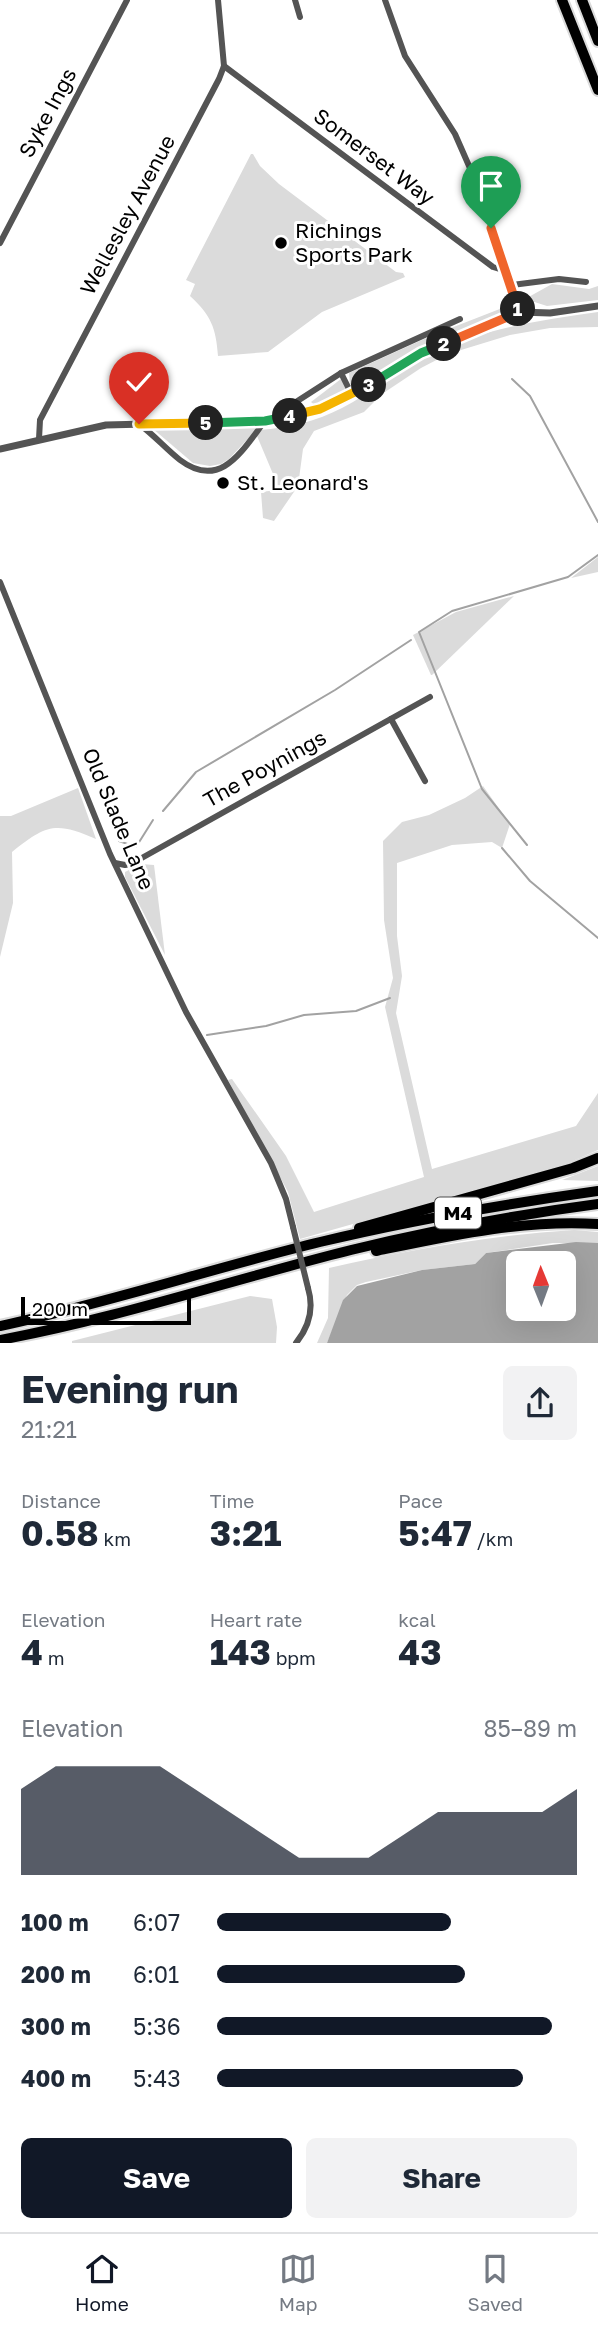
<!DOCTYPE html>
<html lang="en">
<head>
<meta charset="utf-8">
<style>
	body { margin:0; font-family:"Golos Text",sans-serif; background:#f2f2f3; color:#1f2937; height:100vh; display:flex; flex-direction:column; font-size:26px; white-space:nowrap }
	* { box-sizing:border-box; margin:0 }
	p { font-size:23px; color:#747a83 }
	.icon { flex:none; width:38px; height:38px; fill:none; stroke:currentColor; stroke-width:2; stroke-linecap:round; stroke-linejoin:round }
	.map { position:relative; height:1343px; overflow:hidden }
	.side { display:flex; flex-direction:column; background:#fff; flex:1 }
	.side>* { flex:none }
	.needle { width:46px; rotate:359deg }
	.buttons { position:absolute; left:506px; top:1251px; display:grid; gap:14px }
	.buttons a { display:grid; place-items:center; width:70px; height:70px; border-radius:10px; background:#fff; box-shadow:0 7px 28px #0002; font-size:35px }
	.scale { position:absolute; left:21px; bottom:18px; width:170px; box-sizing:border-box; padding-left:7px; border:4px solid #000; border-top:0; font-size:19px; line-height:24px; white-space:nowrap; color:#000; -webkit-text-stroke:5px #fff; paint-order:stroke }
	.pin { position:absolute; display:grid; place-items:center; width:60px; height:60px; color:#fff; margin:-72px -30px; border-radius:50% 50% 50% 0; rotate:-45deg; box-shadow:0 0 7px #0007 }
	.pin .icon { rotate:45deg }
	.km { position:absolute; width:35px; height:35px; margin:-18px; border-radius:50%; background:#222; color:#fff; font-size:19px; line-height:35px; text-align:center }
	.round { display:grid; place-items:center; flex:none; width:74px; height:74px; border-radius:10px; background:#f2f2f3 }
	.overview { display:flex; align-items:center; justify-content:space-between; height:119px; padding:0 21px }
	h1 { font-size:38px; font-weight:700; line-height:52px }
	.metrics { display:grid; grid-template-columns:repeat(3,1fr); gap:10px; height:119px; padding:7px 21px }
	.metrics div { display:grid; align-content:center }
	.metrics b { font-size:35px; font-weight:700 }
	.metrics small { font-size:19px; font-weight:400 }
	.metrics p { font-size:19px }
	.chart { height:196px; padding:14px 21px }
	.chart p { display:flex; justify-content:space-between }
	.chart svg { width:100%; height:126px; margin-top:7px; fill:#111827; opacity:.7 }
	.cta { display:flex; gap:14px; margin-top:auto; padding:14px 21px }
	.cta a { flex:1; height:80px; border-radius:10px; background:#111827; color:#fff; font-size:28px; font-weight:700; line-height:80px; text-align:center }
	.cta a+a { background:#f2f2f3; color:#1f2937 }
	ul { padding:0 21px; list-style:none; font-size:23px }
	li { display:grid; grid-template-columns:112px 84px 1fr; align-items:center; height:52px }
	li i { height:18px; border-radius:9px; background:#111827 }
	.menu { display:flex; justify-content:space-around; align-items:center; height:98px; border-top:2px solid #e0e1e3; background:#fff; font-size:19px; color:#747a83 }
	.menu a { display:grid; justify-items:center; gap:4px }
	.menu .current { color:#111827 }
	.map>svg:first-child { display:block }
	.green { fill:#dbdbdb }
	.water { fill:#a2a2a2; fill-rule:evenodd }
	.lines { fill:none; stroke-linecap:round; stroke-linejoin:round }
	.stream { stroke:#a2a2a2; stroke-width:2 }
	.motorway-casing { stroke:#dbdbdb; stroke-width:14 }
	.minor { stroke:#545454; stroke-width:6 }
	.tertiary { stroke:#545454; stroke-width:7 }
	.motorway { stroke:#000; stroke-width:10 }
	.minor-bridge { stroke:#545454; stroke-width:6 }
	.split-1-casing { stroke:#fff; stroke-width:14 }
	.split-2-casing { stroke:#fff; stroke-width:14 }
	.split-3-casing { stroke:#fff; stroke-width:14 }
	.split-4-casing { stroke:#fff; stroke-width:14 }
	.split-5-casing { stroke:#fff; stroke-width:14 }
	.split-6-casing { stroke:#fff; stroke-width:14 }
	.split-1 { stroke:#f0652b; stroke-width:9 }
	.split-2 { stroke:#f0652b; stroke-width:9 }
	.split-3 { stroke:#22a559; stroke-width:9 }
	.split-4 { stroke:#f5b400; stroke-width:9 }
	.split-5 { stroke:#22a559; stroke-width:9 }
	.split-6 { stroke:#f5b400; stroke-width:9 }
	.poi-dot { fill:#000; stroke:#fff; stroke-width:2.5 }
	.labels { text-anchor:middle; stroke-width:6; stroke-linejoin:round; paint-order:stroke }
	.shield { fill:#fff; stroke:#4c4c4c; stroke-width:2 }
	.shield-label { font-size:19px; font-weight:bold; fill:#000 }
	.street-label { font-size:21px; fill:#000; stroke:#fff }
	.poi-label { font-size:21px; fill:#000; stroke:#fff; text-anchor:start }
</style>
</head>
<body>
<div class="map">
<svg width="598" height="1343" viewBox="0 0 598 1343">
	<rect width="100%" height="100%" fill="#fff"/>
	<!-- green -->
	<g class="green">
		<path d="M251,154H253L260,166L279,184L396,272L403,273L405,277L322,312L268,352L218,356C216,328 211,315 190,296L195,284L186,280Z"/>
		<path d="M552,284L589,289L598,286V300L547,306L525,299Z"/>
		<path d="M510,305L516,311L469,327L358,388L350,384L349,373L433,335Z"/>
		<path d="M598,312V327L550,328L510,335L448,354L421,368L382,394L364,412L314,431L303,449L298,486L274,521L263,518L261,492L277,490L276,481L257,436L260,430C288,428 317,421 342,408C372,393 397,368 428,354C482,329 540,320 598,312Z"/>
		<path d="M341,379L349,393L317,407L311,402Z"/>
		<path d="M260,426L229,459L221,464L210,466L193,463L152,428Z"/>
		<path d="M598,557V572L571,578Z"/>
		<path d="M514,596L432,675H431L413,635L456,612Z"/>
		<path d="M483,786L510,824L502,848L492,842L452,845L397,863V936L402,976L396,1013L432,1169L576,1126L598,1093V1150L568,1163L300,1239L288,1192L228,1080L232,1079L286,1156L314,1212L424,1177L385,1007L393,978L384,920L383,841L402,822L429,815L465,798Z"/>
		<path d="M78,788L96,839C55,821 46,825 12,852L13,903L0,957V816H11Z"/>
		<path d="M141,864L154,865L165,955L125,877V872Z"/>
		<path d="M598,1166V1181L562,1180Z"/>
		<path d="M574,1230L598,1232V1243H553L486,1253L475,1264L422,1270L366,1282L357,1285L347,1295L327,1343H317L328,1318L329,1268C409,1250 492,1235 574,1230Z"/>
		<path d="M250,1296L272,1299L277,1327L276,1343H72V1341Z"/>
	</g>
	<!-- water -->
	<path class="water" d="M576,1242L598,1243V1343H327L343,1300L357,1286L422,1270L475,1264L486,1253ZM518,1264H564V1309H518Z"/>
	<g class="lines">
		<!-- stream -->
		<g class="stream">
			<path d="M512,379L530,396L598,522"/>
			<path d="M163,811L196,772L335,690L411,640"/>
			<path d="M119,841L136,847L153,820"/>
			<path d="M527,845L482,789L419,632L452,611L568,577L598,555"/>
			<path d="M502,848L530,881L598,938"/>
			<path d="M207,1035L266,1026L304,1015L356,1011L390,998"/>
		</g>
		<!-- motorway casing -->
		<g class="motorway-casing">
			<g id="motorway">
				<path d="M562,0L598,90"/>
				<path d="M582,0L598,41"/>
				<path d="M359,1228L573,1168L598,1158"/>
				<path d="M376,1251C448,1236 524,1219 598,1224"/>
				<path d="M0,1326C108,1303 213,1268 320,1242C412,1220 505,1204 598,1191"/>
				<path d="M0,1340C119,1318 234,1279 351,1250C433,1230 515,1215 598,1204"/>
			</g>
		</g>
		<!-- minor -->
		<g class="minor">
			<path d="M295,0L300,17"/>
			<path d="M385,0L405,56L455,134L473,175L519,312"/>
			<path d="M224,66L493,267L506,271"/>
			<path d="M0,243L127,0"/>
			<path d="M512,285L559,279L586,282"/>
			<path d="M341,373L352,395"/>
			<path d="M271,418L341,373L460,319"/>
			<path d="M139,424C154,435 166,449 180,460C221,491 243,449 265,421"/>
			<path d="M39,439L40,420L219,79L224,66L218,0"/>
			<path d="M0,582L110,854L186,1012L271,1163L286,1199L293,1227"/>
			<path d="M391,719L425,781"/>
			<path d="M115,863L125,865L131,864L430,697"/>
			<path d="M296,1343C309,1327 314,1308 308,1288"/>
		</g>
		<!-- tertiary -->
		<path class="tertiary" d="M0,449L106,425L265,421L320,409L352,395L421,353L519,312L550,313L598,306"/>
		<!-- motorway -->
		<use href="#motorway" class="motorway"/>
		<!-- minor-bridge -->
		<path class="minor-bridge" d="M293,1227L308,1288"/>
	</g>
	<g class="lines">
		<!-- split-1 casing -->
		<g class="split-1-casing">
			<path id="split-1" d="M491,228L518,309"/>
		</g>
		<!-- split-2 casing -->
		<g class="split-2-casing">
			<path id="split-2" d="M444,344L519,312L518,309"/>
		</g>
		<!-- split-3 casing -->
		<g class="split-3-casing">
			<path id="split-3" d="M369,385L421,353L444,344"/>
		</g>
		<!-- split-4 casing -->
		<g class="split-4-casing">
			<path id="split-4" d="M290,416L320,409L369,385"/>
		</g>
		<!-- split-5 casing -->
		<g class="split-5-casing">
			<path id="split-5" d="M206,423L265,421L290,416"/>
		</g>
		<!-- split-6 casing -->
		<g class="split-6-casing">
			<path id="split-6" d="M139,424L206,423"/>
		</g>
		<!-- split-1 -->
		<use href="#split-1" class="split-1"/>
		<!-- split-2 -->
		<use href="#split-2" class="split-2"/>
		<!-- split-3 -->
		<use href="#split-3" class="split-3"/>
		<!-- split-4 -->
		<use href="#split-4" class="split-4"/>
		<!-- split-5 -->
		<use href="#split-5" class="split-5"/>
		<!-- split-6 -->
		<use href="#split-6" class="split-6"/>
	</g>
	<!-- markers -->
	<g class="poi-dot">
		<circle cx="281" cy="243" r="7"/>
		<circle cx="223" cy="483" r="7"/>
	</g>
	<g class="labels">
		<!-- shield labels -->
		<rect class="shield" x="435" y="1197.5" width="46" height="31" rx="5"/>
		<g class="shield-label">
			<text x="458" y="1220">M4</text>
		</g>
		<!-- street labels -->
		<g class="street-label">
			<text transform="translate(48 113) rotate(-62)" y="7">Syke Ings</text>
			<text transform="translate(374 157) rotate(37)" y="7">Somerset Way</text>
			<text transform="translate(128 215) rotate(-62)" y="7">Wellesley Avenue</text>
			<text transform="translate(265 769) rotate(-29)" y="7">The Poynings</text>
			<text transform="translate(118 819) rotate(67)" y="7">Old Slade Lane</text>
		</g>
		<!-- poi labels -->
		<g class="poi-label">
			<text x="295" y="238">Richings<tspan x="295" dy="24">Sports Park</tspan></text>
			<text x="237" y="490">St. Leonard's</text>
		</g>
	</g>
</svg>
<div class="buttons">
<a><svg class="needle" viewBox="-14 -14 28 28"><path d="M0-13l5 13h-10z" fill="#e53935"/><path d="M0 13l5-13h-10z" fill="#747a83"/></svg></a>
</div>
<div class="scale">200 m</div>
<div class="pin" style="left:491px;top:228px;background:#1e9e55"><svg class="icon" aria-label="arrive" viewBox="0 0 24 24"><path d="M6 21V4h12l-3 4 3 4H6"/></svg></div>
<div class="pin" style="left:139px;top:424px;background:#d93025"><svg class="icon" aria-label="check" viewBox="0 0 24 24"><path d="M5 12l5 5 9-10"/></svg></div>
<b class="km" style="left:518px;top:309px">1</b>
<b class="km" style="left:444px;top:344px">2</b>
<b class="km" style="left:369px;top:385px">3</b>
<b class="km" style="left:290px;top:416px">4</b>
<b class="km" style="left:206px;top:423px">5</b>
</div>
<section class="side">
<div class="overview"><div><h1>Evening run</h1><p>21:21</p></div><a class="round"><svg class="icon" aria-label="share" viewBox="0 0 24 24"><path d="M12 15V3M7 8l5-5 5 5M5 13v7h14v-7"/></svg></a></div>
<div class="metrics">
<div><p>Distance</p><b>0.58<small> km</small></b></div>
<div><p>Time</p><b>3:21</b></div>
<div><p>Pace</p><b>5:47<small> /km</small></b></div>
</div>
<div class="metrics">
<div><p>Elevation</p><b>4<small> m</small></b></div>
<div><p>Heart rate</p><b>143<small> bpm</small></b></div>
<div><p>kcal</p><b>43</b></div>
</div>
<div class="chart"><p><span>Elevation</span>85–89 m</p>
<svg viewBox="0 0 160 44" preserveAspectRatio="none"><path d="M0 44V14L10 6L20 6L30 6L40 6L50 14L60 22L70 30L80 38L90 38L100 38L110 30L120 22L130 22L140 22L150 22L160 14V44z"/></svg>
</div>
<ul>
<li><b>100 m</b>6:07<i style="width:65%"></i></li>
<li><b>200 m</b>6:01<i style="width:69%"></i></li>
<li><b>300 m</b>5:36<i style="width:93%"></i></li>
<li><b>400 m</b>5:43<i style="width:85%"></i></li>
</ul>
<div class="cta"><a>Save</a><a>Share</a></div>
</section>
<nav class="menu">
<a class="current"><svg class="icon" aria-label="home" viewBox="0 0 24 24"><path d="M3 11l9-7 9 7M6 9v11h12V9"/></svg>Home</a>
<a><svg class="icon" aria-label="map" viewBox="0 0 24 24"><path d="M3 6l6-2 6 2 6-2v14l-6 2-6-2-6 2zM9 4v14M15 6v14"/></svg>Map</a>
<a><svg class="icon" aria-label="saved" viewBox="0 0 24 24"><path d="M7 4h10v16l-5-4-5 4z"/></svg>Saved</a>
</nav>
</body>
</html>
